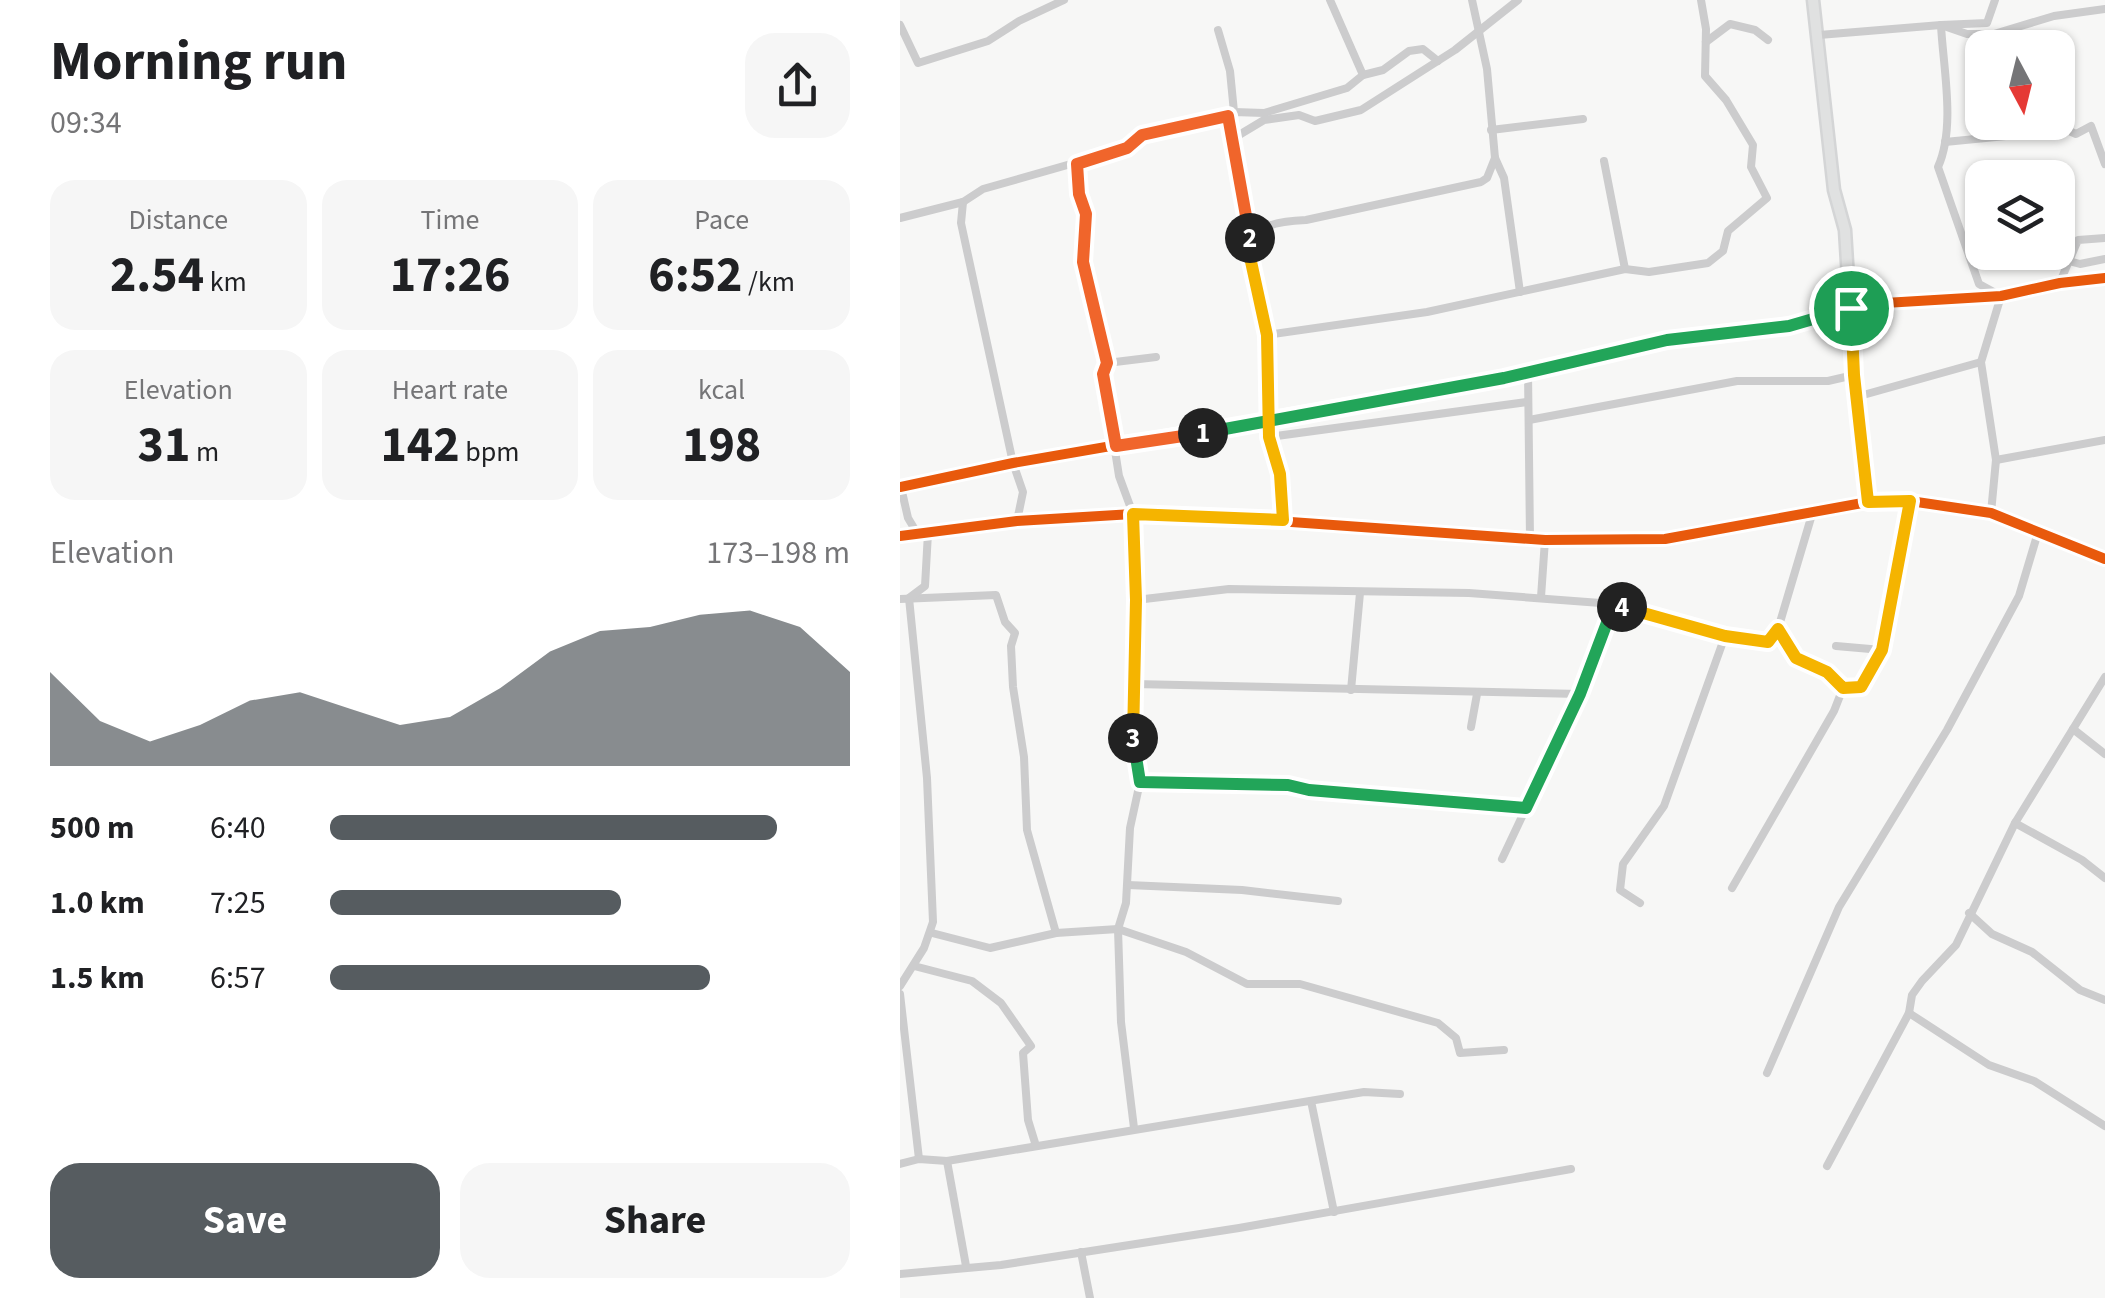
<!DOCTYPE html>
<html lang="en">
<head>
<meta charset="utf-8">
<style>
	body { margin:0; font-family:"Source Sans 3",sans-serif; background:#f6f6f6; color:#202124; height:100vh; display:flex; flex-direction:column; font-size:38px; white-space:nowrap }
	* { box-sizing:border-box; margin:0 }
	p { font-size:32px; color:#757577 }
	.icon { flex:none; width:55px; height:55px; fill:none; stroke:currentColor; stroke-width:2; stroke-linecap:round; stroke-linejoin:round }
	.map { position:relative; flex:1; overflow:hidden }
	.details { display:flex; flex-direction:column; background:#fff; width:900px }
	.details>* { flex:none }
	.needle { width:65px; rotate:173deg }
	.fabs { position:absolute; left:1065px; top:30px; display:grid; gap:20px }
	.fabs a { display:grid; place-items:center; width:110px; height:110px; border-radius:20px; background:#fff; box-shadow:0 2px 8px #0004; font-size:50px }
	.pin { position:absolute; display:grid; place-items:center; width:85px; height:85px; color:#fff; margin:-42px; border:5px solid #fff; border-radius:50%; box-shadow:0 2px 10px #0007 }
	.km { position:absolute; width:50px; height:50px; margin:-25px; border-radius:50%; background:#222; color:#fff; font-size:28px; line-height:50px; text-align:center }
	.round { display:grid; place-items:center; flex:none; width:105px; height:105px; border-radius:30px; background:#f6f6f6 }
	.head { display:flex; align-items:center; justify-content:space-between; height:170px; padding:0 50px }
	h1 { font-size:55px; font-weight:700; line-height:75px }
	.metrics { display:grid; grid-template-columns:repeat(3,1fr); gap:15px; height:170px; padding:10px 50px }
	.metrics div { display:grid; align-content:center; border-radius:25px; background:#f6f6f6; text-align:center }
	.metrics b { font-size:50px; font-weight:700 }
	.metrics small { font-size:28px; font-weight:400 }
	.metrics p { font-size:28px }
	.chart { height:280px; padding:20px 50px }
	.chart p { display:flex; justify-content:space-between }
	.chart svg { width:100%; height:180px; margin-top:10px; fill:#565c60; opacity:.7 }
	.cta { display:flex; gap:20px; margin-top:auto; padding:20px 50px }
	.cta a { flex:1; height:115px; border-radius:30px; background:#565c60; color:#fff; font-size:40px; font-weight:700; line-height:115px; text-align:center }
	.cta a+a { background:#f6f6f6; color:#202124 }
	ul { padding:0 50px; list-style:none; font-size:32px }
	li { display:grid; grid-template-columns:160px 120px 1fr; align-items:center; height:75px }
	li i { height:25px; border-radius:12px; background:#565c60 }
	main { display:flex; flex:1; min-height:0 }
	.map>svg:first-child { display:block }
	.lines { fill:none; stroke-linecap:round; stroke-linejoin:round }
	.secondary-casing { stroke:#d4d5d6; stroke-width:15 }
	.street { stroke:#cccccd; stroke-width:8 }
	.secondary { stroke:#e0e1e1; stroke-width:10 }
	.cycleway-casing { stroke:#fff; stroke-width:16 }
	.cycleway { stroke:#e8590c; stroke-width:10 }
	.split-1-casing { stroke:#fff; stroke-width:20 }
	.split-2-casing { stroke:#fff; stroke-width:20 }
	.split-3-casing { stroke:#fff; stroke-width:20 }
	.split-4-casing { stroke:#fff; stroke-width:20 }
	.split-5-casing { stroke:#fff; stroke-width:20 }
	.split-1 { stroke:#22a559; stroke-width:12 }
	.split-2 { stroke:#f0652b; stroke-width:12 }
	.split-3 { stroke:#f5b400; stroke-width:12 }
	.split-4 { stroke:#22a559; stroke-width:12 }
	.split-5 { stroke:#f5b400; stroke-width:12 }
</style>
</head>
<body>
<main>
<section class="details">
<div class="head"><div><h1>Morning run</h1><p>09:34</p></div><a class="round"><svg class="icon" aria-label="share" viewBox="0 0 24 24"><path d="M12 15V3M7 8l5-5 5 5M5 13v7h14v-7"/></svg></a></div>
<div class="metrics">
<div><p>Distance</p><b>2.54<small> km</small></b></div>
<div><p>Time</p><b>17:26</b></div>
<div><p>Pace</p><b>6:52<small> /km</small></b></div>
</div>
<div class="metrics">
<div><p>Elevation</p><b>31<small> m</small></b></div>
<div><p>Heart rate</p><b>142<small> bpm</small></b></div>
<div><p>kcal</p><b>198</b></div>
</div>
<div class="chart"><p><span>Elevation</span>173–198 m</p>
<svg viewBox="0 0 160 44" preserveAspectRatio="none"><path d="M0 44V21L10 33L20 38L30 34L40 28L50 26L60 30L70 34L80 32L90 25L100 16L110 11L120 10L130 7L140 6L150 10L160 21V44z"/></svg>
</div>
<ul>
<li><b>500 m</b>6:40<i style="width:86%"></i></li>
<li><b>1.0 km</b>7:25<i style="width:56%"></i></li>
<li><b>1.5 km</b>6:57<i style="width:73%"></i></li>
</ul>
<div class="cta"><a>Save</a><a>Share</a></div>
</section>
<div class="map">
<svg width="1205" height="1298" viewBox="0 0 1205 1298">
	<rect width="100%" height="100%" fill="#f7f7f6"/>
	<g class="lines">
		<!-- secondary casing -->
		<g class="secondary-casing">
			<path id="secondary" d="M913,0L934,190L945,230L954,375L968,502"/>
		</g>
		<!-- street -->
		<g class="street">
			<path d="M430,0L463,75"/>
			<path d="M572,0L587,69L595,158L604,178L620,292"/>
			<path d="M1095,0L1087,23L1041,25C1043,67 1056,127 1038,167L1079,284L1101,296"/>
			<path d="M0,25L18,63L88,41L119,21L164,0"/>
			<path d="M318,30L330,71L334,112"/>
			<path d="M919,35L1041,25L1067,34H1094L1154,16L1205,9"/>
			<path d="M806,42L830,24L855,30L868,40"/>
			<path d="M328,116L335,146"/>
			<path d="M591,130L683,119"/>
			<path d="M1045,142L1167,130L1176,134L1191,126L1205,164"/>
			<path d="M704,161L725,269"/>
			<path d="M177,164L179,194L186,214L183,262L207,363L203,374L219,476L233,514L236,600L233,740L240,782L230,828L226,903L218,929L221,1022L234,1128"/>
			<path d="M63,202L61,223L113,463L123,492L117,521"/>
			<path d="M0,218L63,202L83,189L227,148L242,135L311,121L334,112L364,113L447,88L463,75L483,70L509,51L523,49L538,61"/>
			<path d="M351,243L335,146L339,135L364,120L399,115L415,121L461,110L555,50L618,0"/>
			<path d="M1169,261L1178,240L1205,238"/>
			<path d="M1160,282L1169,261L1180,264L1205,259"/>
			<path d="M367,335L527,312L725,269L749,272L808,263L823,251L828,231L867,198L851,167L853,145L826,100L805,76L806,29L801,0"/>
			<path d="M207,363L256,357"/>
			<path d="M628,372L630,539"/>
			<path d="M956,397L1081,362"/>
			<path d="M629,420L837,381H928L954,375"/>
			<path d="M369,437L627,402"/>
			<path d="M1096,460L1205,440"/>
			<path d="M0,483L8,518L17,533"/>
			<path d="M0,487L113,463L603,378L767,340L889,326L968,304L1101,296L1160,283L1205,278"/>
			<path d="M1091,513L1096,460L1081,362L1101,296"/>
			<path d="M383,521L380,474L369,437L367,335L350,257C348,224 380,221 406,220L581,182L587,178L595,158"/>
			<path d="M0,536L117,521L233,514L322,517L645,540L765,539L968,502L1010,501L1091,513L1205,559"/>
			<path d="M641,597L645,540"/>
			<path d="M0,599L96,595L105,622L115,633L111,646L113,687L124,757L127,830L156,933"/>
			<path d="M236,600L329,589L569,593L714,604L680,694L602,859"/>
			<path d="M714,604L825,636L868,642L878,629L913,511"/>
			<path d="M878,629L896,658L927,672L943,688"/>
			<path d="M936,646L982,650L1010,501"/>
			<path d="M234,684L680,694"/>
			<path d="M943,688L961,687L982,650"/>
			<path d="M451,690L460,593"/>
			<path d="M571,727L577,694"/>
			<path d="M1173,729L1205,754"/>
			<path d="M240,782L388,785L409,790L626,807"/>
			<path d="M1115,823L1205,677"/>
			<path d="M228,885L342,890L438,901"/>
			<path d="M832,888L934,711L943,688"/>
			<path d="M740,903L720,890L723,864L764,806L825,636"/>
			<path d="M1069,913L1092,934L1132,952L1180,990L1205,1000"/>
			<path d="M32,933L90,948L156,933L218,929L286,952L347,984H400L538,1023L556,1038L560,1053L604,1050"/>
			<path d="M14,966L72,981L101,1003L131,1046L123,1053L128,1120L136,1146"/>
			<path d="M0,986L24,948L33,922L27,778L9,598L25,586L28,533"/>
			<path d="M0,994L19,1159"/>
			<path d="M1009,1013L1089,1065L1134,1081L1205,1126"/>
			<path d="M867,1073L939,907L1047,730L1119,596L1139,529"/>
			<path d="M411,1101L434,1212"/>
			<path d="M47,1161L66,1266"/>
			<path d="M0,1164L19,1159L47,1161L464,1092L500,1094"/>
			<path d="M927,1166L1009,1013L1012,995L1022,981L1056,945L1115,823L1182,860L1205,878"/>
			<path d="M181,1252L190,1298"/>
			<path d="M0,1274L101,1265L339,1228L671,1169"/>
		</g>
		<!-- secondary -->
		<use href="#secondary" class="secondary"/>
		<!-- cycleway casing -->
		<g class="cycleway-casing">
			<g id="cycleway">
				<path d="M0,487L113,463L603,378L767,340L889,326L968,304L1101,296L1160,283L1205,278"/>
				<path d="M0,536L117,521L233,514L322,517L645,540L765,539L968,502L1010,501L1091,513L1205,559"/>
			</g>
		</g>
		<!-- cycleway -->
		<use href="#cycleway" class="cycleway"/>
	</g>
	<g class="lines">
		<!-- split-1 casing -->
		<g class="split-1-casing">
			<path id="split-1" d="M303,433L604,378L767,340L889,326L951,308"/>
		</g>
		<!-- split-2 casing -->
		<g class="split-2-casing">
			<path id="split-2" d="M303,433L216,446L203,374L207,363L183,262L186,214L179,194L177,164L227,148L242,135L328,116L350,238"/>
		</g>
		<!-- split-3 casing -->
		<g class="split-3-casing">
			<path id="split-3" d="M233,738L236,600L233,514L383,520L380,474L369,437L367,335L350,257V238"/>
		</g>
		<!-- split-4 casing -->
		<g class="split-4-casing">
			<path id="split-4" d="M233,738L240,782L388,785L409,790L626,808L680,694L714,604L722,607"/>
		</g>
		<!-- split-5 casing -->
		<g class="split-5-casing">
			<path id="split-5" d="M722,607L825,636L868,642L878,629L896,658L927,672L943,688L961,687L982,650L1010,501L968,502L954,375L951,308"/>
		</g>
		<!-- split-1 -->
		<use href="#split-1" class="split-1"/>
		<!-- split-2 -->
		<use href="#split-2" class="split-2"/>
		<!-- split-3 -->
		<use href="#split-3" class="split-3"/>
		<!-- split-4 -->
		<use href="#split-4" class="split-4"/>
		<!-- split-5 -->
		<use href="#split-5" class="split-5"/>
	</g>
</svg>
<div class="fabs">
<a><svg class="needle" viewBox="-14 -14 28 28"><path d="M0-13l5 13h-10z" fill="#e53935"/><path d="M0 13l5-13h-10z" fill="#757577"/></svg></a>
<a><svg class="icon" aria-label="layers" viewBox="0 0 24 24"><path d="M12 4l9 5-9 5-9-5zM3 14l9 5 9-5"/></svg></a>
</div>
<div class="pin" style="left:951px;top:308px;background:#1e9e55"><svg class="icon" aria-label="arrive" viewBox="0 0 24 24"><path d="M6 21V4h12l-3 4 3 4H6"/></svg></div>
<b class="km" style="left:303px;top:433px">1</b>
<b class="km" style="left:350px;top:238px">2</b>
<b class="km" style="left:233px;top:738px">3</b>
<b class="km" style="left:722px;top:607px">4</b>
</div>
</main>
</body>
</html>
